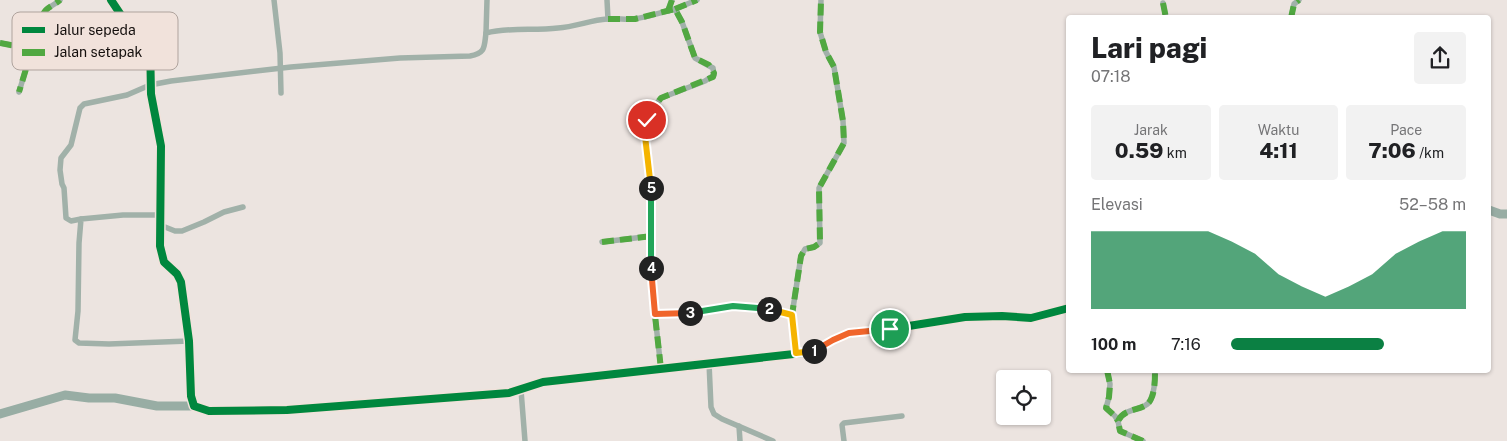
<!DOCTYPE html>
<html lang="id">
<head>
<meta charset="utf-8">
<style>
	body { margin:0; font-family:"Public Sans",sans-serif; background:#f2f2f2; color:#202124; height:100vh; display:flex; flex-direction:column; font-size:19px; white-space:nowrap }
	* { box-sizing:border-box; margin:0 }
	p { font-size:16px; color:#757577 }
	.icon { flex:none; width:28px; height:28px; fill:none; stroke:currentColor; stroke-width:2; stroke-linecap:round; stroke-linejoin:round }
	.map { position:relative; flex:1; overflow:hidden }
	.panel { position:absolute; left:1066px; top:15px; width:425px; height:358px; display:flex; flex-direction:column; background:#fff; border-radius:5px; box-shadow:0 1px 4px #0004 }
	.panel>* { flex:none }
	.fabs { position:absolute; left:996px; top:370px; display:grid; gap:10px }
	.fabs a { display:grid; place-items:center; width:55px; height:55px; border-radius:5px; background:#fff; box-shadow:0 1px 4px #0004; font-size:25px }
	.pin { position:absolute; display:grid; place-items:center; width:42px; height:42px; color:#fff; margin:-21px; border:2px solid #fff; border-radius:50%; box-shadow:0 1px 5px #0007 }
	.km { position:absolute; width:25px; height:25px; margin:-12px; border-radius:50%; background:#222; color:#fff; font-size:14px; line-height:25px; text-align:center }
	.round { display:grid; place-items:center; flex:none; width:52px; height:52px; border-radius:5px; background:#f2f2f2 }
	.overview { display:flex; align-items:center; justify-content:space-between; height:85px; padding:0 25px }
	h1 { font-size:28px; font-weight:800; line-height:38px }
	.metrics { display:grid; grid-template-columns:repeat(3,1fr); gap:8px; height:85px; padding:5px 25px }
	.metrics div { display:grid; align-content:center; border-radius:5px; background:#f2f2f2; text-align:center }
	.metrics b { font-size:21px; font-weight:800 }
	.metrics small { font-size:14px; font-weight:400 }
	.metrics p { font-size:14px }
	.chart { height:140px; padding:10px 25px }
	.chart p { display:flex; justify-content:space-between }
	.chart svg { width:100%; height:90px; margin-top:5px; fill:#0b8043; opacity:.7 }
	ul { padding:0 25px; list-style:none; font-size:16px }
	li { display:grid; grid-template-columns:80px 60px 1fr; align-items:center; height:38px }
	li i { height:12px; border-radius:6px; background:#0b8043 }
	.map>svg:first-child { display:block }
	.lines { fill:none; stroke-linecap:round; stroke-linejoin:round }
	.street { stroke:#a1b1a9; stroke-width:5.5 }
	.secondary { stroke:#98ada4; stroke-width:9 }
	.quiet { stroke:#51a841; stroke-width:6; stroke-dasharray:12 6; stroke-linecap:butt }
	.cycleway-casing { stroke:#f1e2db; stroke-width:11 }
	.cycleway { stroke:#00873e; stroke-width:8 }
	.split-1-casing { stroke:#fff; stroke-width:10 }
	.split-2-casing { stroke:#fff; stroke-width:10 }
	.split-3-casing { stroke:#fff; stroke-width:10 }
	.split-4-casing { stroke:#fff; stroke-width:10 }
	.split-5-casing { stroke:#fff; stroke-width:10 }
	.split-6-casing { stroke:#fff; stroke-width:10 }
	.split-1 { stroke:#f0652b; stroke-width:6 }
	.split-2 { stroke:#f5b400; stroke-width:6 }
	.split-3 { stroke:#22a559; stroke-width:6 }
	.split-4 { stroke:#f0652b; stroke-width:6 }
	.split-5 { stroke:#22a559; stroke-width:6 }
	.split-6 { stroke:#f5b400; stroke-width:6 }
	.key { fill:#f1e2db; stroke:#afa39d; stroke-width:1 }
	.key-label { font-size:14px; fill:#140f0d }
</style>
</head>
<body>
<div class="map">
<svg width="1507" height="441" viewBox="0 0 1507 441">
	<rect width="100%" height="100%" fill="#ece4e0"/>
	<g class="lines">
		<!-- street -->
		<g class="street">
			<path d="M274,0L280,53L281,93"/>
			<path d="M607,0L608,19"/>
			<path d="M1163,3L1166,18"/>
			<path d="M675,9L697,0"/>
			<path d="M668,11L672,0"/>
			<path d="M1291,18L1294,4L1299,0"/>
			<path d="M486,33L487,0"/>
			<path d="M0,43L32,49L19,92"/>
			<path d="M32,49C39,37 37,20 46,10C50,6 56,4 60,0"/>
			<path d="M160,215H123L81,219L79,243L78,311L75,340L79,343L109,344L189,341"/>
			<path d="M81,219L71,221L66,218L64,188L62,184L60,170L61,158L71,145L80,108L84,104L127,95L150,85L171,81L291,67L400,58L470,56C486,53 484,47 486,33C510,27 534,31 558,28C575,27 591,20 607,19C617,18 625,20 634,19C648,17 662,12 675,9L682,22L695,58L713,68L714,75L705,81L661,98L651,111L645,128L652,207L651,280L661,369"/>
			<path d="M160,225L175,231H182L204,222L224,212L243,207"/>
			<path d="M602,242L652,236"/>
			<path d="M655,313C682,316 707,308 733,306C754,305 772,311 792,315"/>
			<path d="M796,353L792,315L801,256L805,249L814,247L820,243L819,188L844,143L843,121L834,67L826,52L820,32L821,0"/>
			<path d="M709,363L711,407L714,414L722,419L773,441"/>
			<path d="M1107,370L1110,384L1109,397L1106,408L1115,416L1118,421"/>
			<path d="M521,390L525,441"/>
			<path d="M739,426L740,441"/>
			<path d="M844,441L842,425L844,423L902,416"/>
			<path d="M1143,441L1120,431L1118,421C1125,406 1146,412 1151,399C1155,391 1155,379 1155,370"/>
		</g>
		<!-- secondary -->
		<g class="secondary">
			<path d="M111,0L125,21L145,35L150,41L151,94L161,146L160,246L164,262L177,274L181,282L189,341L191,396L194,406L209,411L287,410L509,393L543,382L812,352L839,337L855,332L890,329L965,317L1002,316L1031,318L1069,308"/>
			<path d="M1489,210L1500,214H1507"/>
			<path d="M0,414L65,395L89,398H115L157,406H194"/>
		</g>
		<!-- quiet -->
		<g class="quiet">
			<path d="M1163,3L1166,18"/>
			<path d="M675,9L697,0"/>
			<path d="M668,11L672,0"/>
			<path d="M1291,18L1294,4L1299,0"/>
			<path d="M608,19H635L675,9L682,22L695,58L709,65L714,73L713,77L661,98L651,111L645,128L652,207L651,280L661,369"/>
			<path d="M0,43L32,49L19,92"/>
			<path d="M32,49C39,37 37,20 46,10C50,6 56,4 60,0"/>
			<path d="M602,242L652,236"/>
			<path d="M655,313C682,316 707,308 733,306C754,305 772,311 792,315"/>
			<path d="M796,353L792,315L801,256L805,249L814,247L820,243L819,188L844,143L843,121L834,67L826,52L820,32L821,0"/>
			<path d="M1107,370L1110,384L1109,397L1106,408L1115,416L1118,421"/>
			<path d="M1143,441L1120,431L1118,421C1125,406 1146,412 1151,399C1155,391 1155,379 1155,370"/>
		</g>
		<!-- cycleway casing -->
		<g class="cycleway-casing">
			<path id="cycleway" d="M111,0L125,21L145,35L150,41L151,94L161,146L160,246L164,262L177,274L181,282L189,341L191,396L194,406L209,411L287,410L509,393L543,382L812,352L839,337L855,332L890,329L965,317L1002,316L1031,318L1069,308"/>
		</g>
		<!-- cycleway -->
		<use href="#cycleway" class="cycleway"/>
	</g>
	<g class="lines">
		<!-- split-1 casing -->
		<g class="split-1-casing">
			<path id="split-1" d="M814,351L833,340L849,333L890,329"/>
		</g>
		<!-- split-2 casing -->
		<g class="split-2-casing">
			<path id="split-2" d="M769,309L792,315L796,353L814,351"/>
		</g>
		<!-- split-3 casing -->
		<g class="split-3-casing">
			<path id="split-3" d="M690,313L733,306L769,309"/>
		</g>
		<!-- split-4 casing -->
		<g class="split-4-casing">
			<path id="split-4" d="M651,268L655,314L690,313"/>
		</g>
		<!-- split-5 casing -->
		<g class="split-5-casing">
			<path id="split-5" d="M651,188V268"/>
		</g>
		<!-- split-6 casing -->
		<g class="split-6-casing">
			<path id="split-6" d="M647,120L645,136L651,188"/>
		</g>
		<!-- split-1 -->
		<use href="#split-1" class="split-1"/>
		<!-- split-2 -->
		<use href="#split-2" class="split-2"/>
		<!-- split-3 -->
		<use href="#split-3" class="split-3"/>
		<!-- split-4 -->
		<use href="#split-4" class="split-4"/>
		<!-- split-5 -->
		<use href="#split-5" class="split-5"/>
		<!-- split-6 -->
		<use href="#split-6" class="split-6"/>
	</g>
	<!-- legend -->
	<rect x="12" y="12" width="166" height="58" rx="8" class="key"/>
	<rect x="22" y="27" width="23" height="6" fill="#00873e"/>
	<rect x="22" y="49" width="23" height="7" fill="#51a841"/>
	<g class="key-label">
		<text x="54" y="35">Jalur sepeda</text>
		<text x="54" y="57">Jalan setapak</text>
	</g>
</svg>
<div class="fabs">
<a><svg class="icon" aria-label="locate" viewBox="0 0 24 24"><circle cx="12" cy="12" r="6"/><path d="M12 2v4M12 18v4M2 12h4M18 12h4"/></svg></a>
</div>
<div class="pin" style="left:890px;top:329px;background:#1e9e55"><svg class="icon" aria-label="arrive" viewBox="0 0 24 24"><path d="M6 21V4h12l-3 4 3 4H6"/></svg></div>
<div class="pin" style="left:647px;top:120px;background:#d93025"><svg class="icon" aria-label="check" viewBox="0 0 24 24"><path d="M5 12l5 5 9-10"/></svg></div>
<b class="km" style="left:814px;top:351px">1</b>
<b class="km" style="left:769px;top:309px">2</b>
<b class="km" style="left:690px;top:313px">3</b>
<b class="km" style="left:651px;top:268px">4</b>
<b class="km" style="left:651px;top:188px">5</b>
<section class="panel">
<div class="overview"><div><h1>Lari pagi</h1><p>07:18</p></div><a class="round"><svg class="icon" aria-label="share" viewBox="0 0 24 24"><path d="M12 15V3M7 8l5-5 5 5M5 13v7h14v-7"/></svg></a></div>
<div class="metrics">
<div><p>Jarak</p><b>0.59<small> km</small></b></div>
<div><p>Waktu</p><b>4:11</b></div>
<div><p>Pace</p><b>7:06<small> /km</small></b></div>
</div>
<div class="chart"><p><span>Elevasi</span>52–58 m</p>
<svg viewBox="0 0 160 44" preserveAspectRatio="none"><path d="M0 44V6L10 6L20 6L30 6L40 6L50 6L60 11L70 17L80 27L90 33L100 38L110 33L120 27L130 17L140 11L150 6L160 6V44z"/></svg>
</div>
<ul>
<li><b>100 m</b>7:16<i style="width:65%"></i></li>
</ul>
</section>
</div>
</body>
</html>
